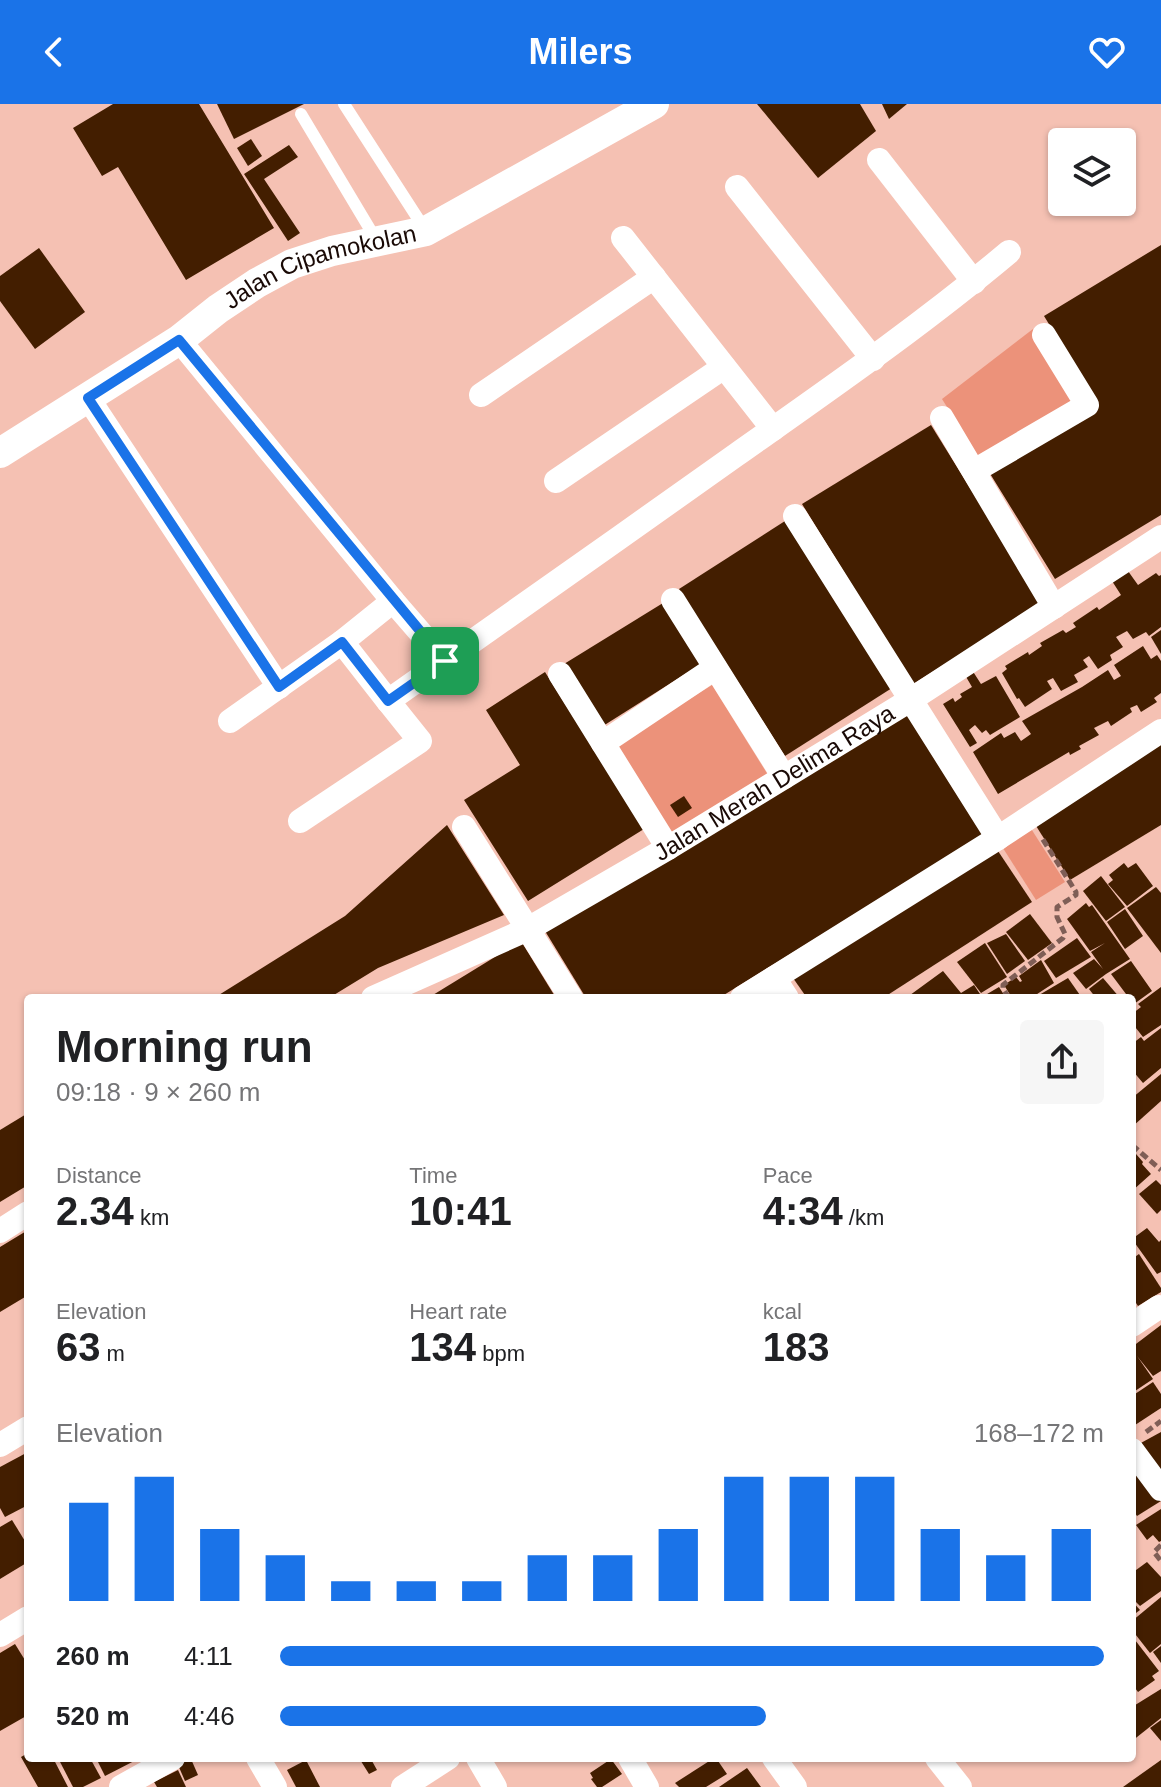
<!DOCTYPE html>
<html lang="en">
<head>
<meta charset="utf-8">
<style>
	body { margin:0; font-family:Helvetica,sans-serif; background:#f6f6f6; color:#202124; height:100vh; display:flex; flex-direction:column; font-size:30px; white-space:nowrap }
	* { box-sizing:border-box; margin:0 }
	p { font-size:26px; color:#757577 }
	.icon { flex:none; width:44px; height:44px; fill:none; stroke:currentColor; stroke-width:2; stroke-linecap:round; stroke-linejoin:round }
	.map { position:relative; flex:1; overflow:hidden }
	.side { position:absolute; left:24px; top:890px; width:1112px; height:768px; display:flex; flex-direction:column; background:#fff; border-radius:8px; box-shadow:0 2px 6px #0004 }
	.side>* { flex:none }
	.controls { position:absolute; left:1048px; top:24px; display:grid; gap:16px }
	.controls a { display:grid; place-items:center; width:88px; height:88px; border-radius:8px; background:#fff; box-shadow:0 2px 6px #0004; font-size:40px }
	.pin { position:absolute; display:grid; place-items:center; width:68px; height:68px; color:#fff; margin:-34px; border-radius:16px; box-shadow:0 4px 12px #0006 }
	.round { display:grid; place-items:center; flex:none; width:84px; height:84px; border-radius:8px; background:#f6f6f6 }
	.head { display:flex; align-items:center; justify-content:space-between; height:136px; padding:0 32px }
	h1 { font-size:44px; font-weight:600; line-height:60px }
	.figures { display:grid; grid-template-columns:repeat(3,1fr); gap:12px; height:136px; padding:8px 32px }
	.figures div { display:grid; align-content:center }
	.figures b { font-size:40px; font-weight:600 }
	.figures small { font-size:22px; font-weight:400 }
	.figures p { font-size:22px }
	.chart { height:224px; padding:16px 32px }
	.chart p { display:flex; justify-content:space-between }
	.chart svg { width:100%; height:144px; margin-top:8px; stroke:#1a73e8; stroke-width:6 }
	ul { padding:0 32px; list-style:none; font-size:26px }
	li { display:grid; grid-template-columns:128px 96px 1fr; align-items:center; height:60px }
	li i { height:20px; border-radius:10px; background:#1a73e8 }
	header { display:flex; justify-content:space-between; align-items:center; height:104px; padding:0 32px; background:#1a73e8; color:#fff; font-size:36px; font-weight:600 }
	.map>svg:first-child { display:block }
	.green { fill:#ec927a }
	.building { fill:#431e00 }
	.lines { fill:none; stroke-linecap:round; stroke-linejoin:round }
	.path { stroke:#7f5e56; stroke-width:5; stroke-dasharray:8 4; stroke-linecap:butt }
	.service { stroke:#fff; stroke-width:12 }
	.minor { stroke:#fff; stroke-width:24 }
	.tertiary { stroke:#fff; stroke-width:30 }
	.route-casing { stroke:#fff; stroke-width:16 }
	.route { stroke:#1a73e8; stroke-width:10 }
	.labels { text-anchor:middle; stroke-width:8; stroke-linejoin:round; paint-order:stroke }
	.street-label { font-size:24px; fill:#190905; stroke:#f5c1b3 }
</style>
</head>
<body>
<header><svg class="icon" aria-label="back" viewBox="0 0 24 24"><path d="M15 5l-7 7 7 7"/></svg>Milers<svg class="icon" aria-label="heart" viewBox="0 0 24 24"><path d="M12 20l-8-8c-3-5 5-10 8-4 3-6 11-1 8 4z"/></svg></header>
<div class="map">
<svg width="1161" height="1683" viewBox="0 0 1161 1683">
	<rect width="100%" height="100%" fill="#f5c1b3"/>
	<!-- green -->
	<g class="green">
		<path d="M1033,225L1076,294L979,354L942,295Z"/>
		<path d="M712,581L768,671L670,732L614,642Z"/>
		<path d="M1030,723L1065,778L1036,796L1001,741Z"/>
	</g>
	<!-- building -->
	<g class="building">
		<path d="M113,0H199L274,124L186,176L118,63L102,72L73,24Z"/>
		<path d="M217,0H304L234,35Z"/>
		<path d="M757,0H860L876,27L818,74Z"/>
		<path d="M882,0H907L889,15Z"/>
		<path d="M251,35L262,52L248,62L237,44Z"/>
		<path d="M289,41L298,53L264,75L300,129L288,137L244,70Z"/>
		<path d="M1161,141V411L1055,475L989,368L1099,302L1044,212Z"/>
		<path d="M39,144L85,208L35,245L0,197V172Z"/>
		<path d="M931,321L1042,500L913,580L802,400Z"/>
		<path d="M785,417L892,584L785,652L679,485Z"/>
		<path d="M1128,467L1138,481L1156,469L1159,472L1161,471V523L1149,532L1146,528L1133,535L1127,527L1116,533L1123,543L1110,551L1112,556L1098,565L1089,552L1083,556L1088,563L1074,571L1078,578L1061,587L1053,574L1047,577L1052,585L1025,603L1019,594L1017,595L1002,569L1007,565L1005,562L1028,548L1029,551L1042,542L1040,539L1063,526L1066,529L1076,523L1073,519L1097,503L1099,506L1121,491L1112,477Z"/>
		<path d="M663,499L701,560L603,622L564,560Z"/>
		<path d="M1161,526V550L1151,533Z"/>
		<path d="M1143,542L1151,555L1157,551L1161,557V589L1154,594L1157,598L1141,608L1137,601L1130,604L1132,608L1111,622L1108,617L1094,624L1099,631L1079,642L1081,645L1070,651L1069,648L998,690L973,648L1001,629L1004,634L1015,628L1021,637L1031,630L1022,617L1082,583L1108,566L1114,576L1121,572L1114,561Z"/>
		<path d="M972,566L981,580L996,572L1020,613L990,631L986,626L982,629L975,621L969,626L977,639L970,643L943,600L953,594L955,598L962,593L960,590L972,583L965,571Z"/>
		<path d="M545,568L644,725L528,797L464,696L520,661L486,606Z"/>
		<path d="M908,604L986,730L719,894H586L545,827Z"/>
		<path d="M1161,639V721L1070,776L1033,717Z"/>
		<path d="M684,692L692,704L678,713L670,701Z"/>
		<path d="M447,721L504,811L378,864L329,894H214L345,812Z"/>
		<path d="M996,744L1032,798L883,894H807L793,874Z"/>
		<path d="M1124,759L1128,764L1136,759L1153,782L1127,802L1108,780L1113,776L1109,771Z"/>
		<path d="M1101,772L1125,803L1106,817L1083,787Z"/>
		<path d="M1156,783L1161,789V849L1127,804Z"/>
		<path d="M1086,799L1089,803L1092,801L1130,855L1106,870L1086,885L1073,869L1094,855L1103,865L1091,848L1105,839L1090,847L1067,815Z"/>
		<path d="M1125,805L1143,832L1125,845L1107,818Z"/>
		<path d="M1030,810L1052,839L1028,856L1006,828Z"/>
		<path d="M1006,830L1025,857L1007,870L987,839Z"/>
		<path d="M1077,834L1091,853L1056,874L1044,857Z"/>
		<path d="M521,837L556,894H428Z"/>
		<path d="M985,839L1007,873L981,889L957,858Z"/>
		<path d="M1041,856L1054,879L1031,894H1012L1004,881L1016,873L1020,878L1022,877L1019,872Z"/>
		<path d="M1131,857L1152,887L1134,900L1132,894H1129L1111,870Z"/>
		<path d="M943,867L961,889L974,881L982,893L999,883L1006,894H956L955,892L952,894H906Z"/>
		<path d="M1068,874L1082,894H1034Z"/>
		<path d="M1103,874L1120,894H1096L1089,885Z"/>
		<path d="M1161,883V921L1143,933L1132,919V910L1141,903L1138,900Z"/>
		<path d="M1161,924V964L1143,979L1132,966V940L1141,933L1144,937Z"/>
		<path d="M1161,970V997L1132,1023V994Z"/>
		<path d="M28,1009V1081L0,1098V1026Z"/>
		<path d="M1136,1050L1143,1058L1142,1060L1151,1070L1132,1087V1054Z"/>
		<path d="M1156,1076L1161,1081V1106L1157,1110L1139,1090Z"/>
		<path d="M1147,1124L1159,1138L1161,1136V1168L1157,1170L1132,1135Z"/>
		<path d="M28,1126V1198L25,1193L0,1208V1143Z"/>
		<path d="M1139,1150L1161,1184V1188L1138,1202L1132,1193V1155Z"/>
		<path d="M1161,1221V1267L1153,1272L1137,1252L1153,1275L1132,1289V1243Z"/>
		<path d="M1153,1278L1161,1290V1304L1132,1323V1292Z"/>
		<path d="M1161,1328V1374L1139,1340Z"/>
		<path d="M28,1348V1401L5,1413L0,1404V1363Z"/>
		<path d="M1132,1358L1161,1397L1137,1412L1132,1405Z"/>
		<path d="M1161,1405V1437L1159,1438L1153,1431L1147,1436L1136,1421Z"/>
		<path d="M12,1416L28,1442V1458L0,1475V1423Z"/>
		<path d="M1147,1458L1161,1473V1487L1140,1502L1132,1494V1469Z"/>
		<path d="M1161,1493V1540L1150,1549L1132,1526V1517Z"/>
		<path d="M1132,1497L1140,1506L1132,1512Z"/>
		<path d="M1135,1536L1159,1567L1152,1572L1155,1576L1138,1588L1132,1580V1539Z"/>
		<path d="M15,1540L28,1561V1611L0,1627V1549Z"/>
		<path d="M1161,1542V1559L1153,1548Z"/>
		<path d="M1161,1585V1614L1132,1637V1603Z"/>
		<path d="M1161,1616V1637L1150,1624Z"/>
		<path d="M28,1649V1654H53L68,1683H38L21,1653Z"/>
		<path d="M58,1654H90L101,1674L83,1683H73Z"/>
		<path d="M96,1654H140L105,1672Z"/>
		<path d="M359,1654H378L372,1657L377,1666L369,1670Z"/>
		<path d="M714,1654H716L727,1670L706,1683H679L675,1679Z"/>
		<path d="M191,1655L198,1671L185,1677L178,1661Z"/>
		<path d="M611,1655L622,1670L602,1683H597L591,1675L593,1674L590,1669Z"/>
		<path d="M306,1656L320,1683H296L287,1666Z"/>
		<path d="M1161,1656V1683H1123L1137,1673Z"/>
		<path d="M747,1664L761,1683H719Z"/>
		<path d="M178,1666L186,1683H157L154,1678Z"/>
	</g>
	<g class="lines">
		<!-- path -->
		<g class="path">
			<path d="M1009,894L1003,885V881L1063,834L1065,830L1057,813V803L1076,791V788L1042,734"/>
			<path d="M1132,1041L1161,1066"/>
			<path d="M1146,1328L1161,1317"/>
			<path d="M1161,1441L1154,1448L1161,1457"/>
		</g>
		<!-- service -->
		<g class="service">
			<path d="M344,0L426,127"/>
			<path d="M301,10L377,137"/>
		</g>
		<!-- minor -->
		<g class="minor">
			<path d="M879,56L974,178"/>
			<path d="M737,83L873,255"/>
			<path d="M623,134L773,325"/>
			<path d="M179,236L393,497"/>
			<path d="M481,291L654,173"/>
			<path d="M88,294L279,583"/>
			<path d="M942,314L1054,503"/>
			<path d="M974,367L1087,301L1044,231"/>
			<path d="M556,377L724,263"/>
			<path d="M795,412L998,734"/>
			<path d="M673,496L784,673"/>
			<path d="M445,557L393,497L342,538L388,597C504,516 620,433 736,351C828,286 922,221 1009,148"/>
			<path d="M560,570L668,744"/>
			<path d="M230,617L342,538"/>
			<path d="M603,639L715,564"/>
			<path d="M300,717L420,637L388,597"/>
			<path d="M464,723L571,894"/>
			<path d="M774,874L787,894"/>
			<path id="s1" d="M373,894L528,825L668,744L912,595L1161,433"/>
			<path d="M742,894L998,734L1161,627"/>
			<path d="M0,1127L28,1109"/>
			<path d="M1132,1221L1159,1203"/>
			<path d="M0,1341L28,1324"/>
			<path d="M1132,1346L1161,1385"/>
			<path d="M0,1531L28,1514"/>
			<path d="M258,1654L275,1683"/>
			<path d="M478,1654L495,1683"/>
			<path d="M630,1654L647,1683"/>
			<path d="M774,1654L795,1683"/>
			<path d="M937,1654L960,1683"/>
			<path d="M121,1683L173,1654"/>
			<path d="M403,1683L448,1654"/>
		</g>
		<!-- tertiary -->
		<path class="tertiary" id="s2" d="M0,349L179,236L218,205L257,179L292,160L332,147L426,127L654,0"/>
	</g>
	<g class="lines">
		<!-- route casing -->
		<g class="route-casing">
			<path id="route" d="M179,236L445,557L388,597L342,538L279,583L88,294Z"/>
		</g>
		<!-- route -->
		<use href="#route" class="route"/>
	</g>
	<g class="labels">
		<!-- street labels -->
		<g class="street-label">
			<text dy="8" stroke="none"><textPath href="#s2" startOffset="374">Jalan Cipamokolan</textPath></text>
			<text dy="8" stroke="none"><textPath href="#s1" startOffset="456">Jalan Merah Delima Raya</textPath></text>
		</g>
	</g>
</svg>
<div class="controls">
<a><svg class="icon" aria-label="layers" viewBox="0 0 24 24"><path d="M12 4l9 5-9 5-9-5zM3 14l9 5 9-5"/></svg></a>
</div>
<div class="pin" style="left:445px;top:557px;background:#1e9e55"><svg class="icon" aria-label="arrive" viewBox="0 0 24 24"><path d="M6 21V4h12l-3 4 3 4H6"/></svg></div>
<section class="side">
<div class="head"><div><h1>Morning run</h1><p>09:18 · 9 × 260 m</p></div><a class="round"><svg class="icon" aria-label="share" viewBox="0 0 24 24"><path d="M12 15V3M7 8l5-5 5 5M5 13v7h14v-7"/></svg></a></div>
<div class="figures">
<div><p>Distance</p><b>2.34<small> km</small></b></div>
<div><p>Time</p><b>10:41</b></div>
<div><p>Pace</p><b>4:34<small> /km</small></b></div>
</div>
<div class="figures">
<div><p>Elevation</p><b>63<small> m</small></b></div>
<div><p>Heart rate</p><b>134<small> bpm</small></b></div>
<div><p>kcal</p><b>183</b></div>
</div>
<div class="chart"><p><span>Elevation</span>168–172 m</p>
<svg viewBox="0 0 160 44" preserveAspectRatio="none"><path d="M5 44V14M15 44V6M25 44V22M35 44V30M45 44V38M55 44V38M65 44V38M75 44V30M85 44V30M95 44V22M105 44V6M115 44V6M125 44V6M135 44V22M145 44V30M155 44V22"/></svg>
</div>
<ul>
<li><b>260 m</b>4:11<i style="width:100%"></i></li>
<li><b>520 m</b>4:46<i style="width:59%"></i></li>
</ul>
</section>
</div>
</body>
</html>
